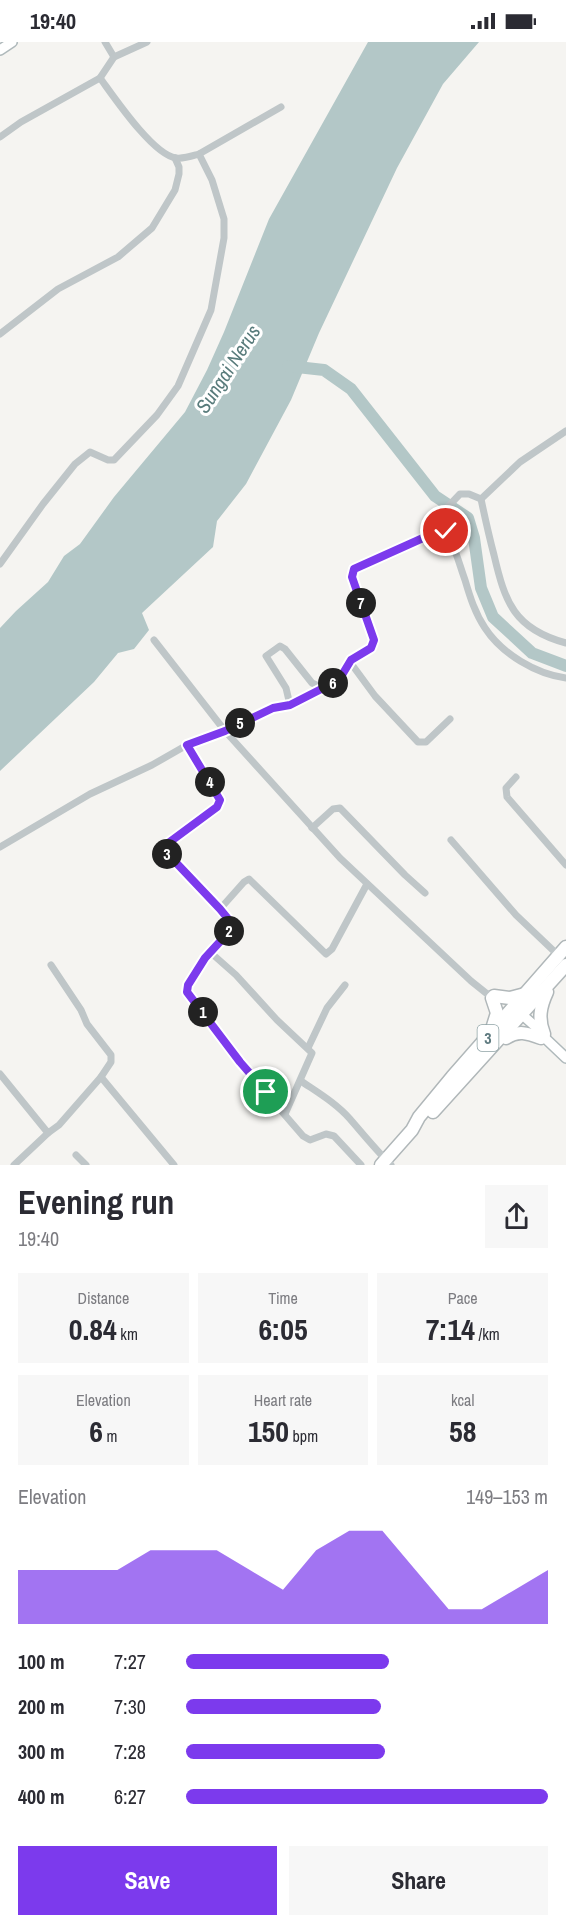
<!DOCTYPE html>
<html lang="en">
<head>
<meta charset="utf-8">
<style>
	body { margin:0; font-family:"Archivo Narrow",sans-serif; background:#f7f7f7; color:#2b2b33; height:100vh; display:flex; flex-direction:column; font-size:22px; white-space:nowrap }
	* { box-sizing:border-box; margin:0 }
	p { font-size:20px; color:#7c7c81 }
	.icon { flex:none; width:33px; height:33px; fill:none; stroke:currentColor; stroke-width:2; stroke-linecap:round; stroke-linejoin:round }
	.map { position:relative; height:1123px; overflow:hidden }
	.panel { display:flex; flex-direction:column; background:#fff; flex:1 }
	.panel>* { flex:none }
	.pin { position:absolute; display:grid; place-items:center; width:51px; height:51px; color:#fff; margin:-26px; border:3px solid #fff; border-radius:50%; box-shadow:0 2px 6px #0007 }
	.km { position:absolute; width:30px; height:30px; margin:-15px; border-radius:50%; background:#222; color:#fff; font-size:16px; line-height:30px; text-align:center }
	.round { display:grid; place-items:center; flex:none; width:63px; height:63px; border-radius:0px; background:#f7f7f7 }
	.summary { display:flex; align-items:center; justify-content:space-between; height:102px; padding:0 18px }
	h1 { font-size:33px; font-weight:700; line-height:45px }
	.figures { display:grid; grid-template-columns:repeat(3,1fr); gap:9px; height:102px; padding:6px 18px }
	.figures div { display:grid; align-content:center; border-radius:0px; background:#f7f7f7; text-align:center }
	.figures b { font-size:30px; font-weight:700 }
	.figures small { font-size:16px; font-weight:400 }
	.figures p { font-size:16px }
	.chart { height:168px; padding:12px 18px }
	.chart p { display:flex; justify-content:space-between }
	.chart svg { width:100%; height:108px; margin-top:6px; fill:#7c3aed; opacity:.7 }
	.button { display:flex; gap:12px; margin-top:auto; padding:12px 18px }
	.button a { flex:1; height:69px; border-radius:0px; background:#7c3aed; color:#fff; font-size:24px; font-weight:700; line-height:69px; text-align:center }
	.button a+a { background:#f7f7f7; color:#2b2b33 }
	ul { padding:0 18px; list-style:none; font-size:20px }
	li { display:grid; grid-template-columns:96px 72px 1fr; align-items:center; height:45px }
	li i { height:15px; border-radius:8px; background:#7c3aed }
	.status { display:flex; justify-content:space-between; align-items:center; height:42px; padding:0 30px; background:#fff; direction:ltr }
	.status svg { height:16px; fill:currentColor }
	.map>svg:first-child { display:block }
	.water { fill:#b3c7c7 }
	.lines { fill:none; stroke-linecap:round; stroke-linejoin:round }
	.river { stroke:#b3c7c7; stroke-width:12 }
	.secondary-casing { stroke:#afb9bb; stroke-width:12 }
	.highway-casing { stroke:#b0b7b9; stroke-width:15 }
	.street { stroke:#bfc6c8; stroke-width:7 }
	.secondary { stroke:#fff; stroke-width:9 }
	.highway { stroke:#fff; stroke-width:12 }
	.route-casing { stroke:#fff; stroke-width:12 }
	.route { stroke:#7c3aed; stroke-width:8 }
	.labels { text-anchor:middle; stroke-width:6; stroke-linejoin:round; paint-order:stroke }
	.shield { fill:#fff; stroke:#8ea2a5; stroke-width:1.5 }
	.shield-label { font-size:16px; font-weight:bold; fill:#5e7a7f }
	.water-label { font-size:20px; font-style:italic; fill:#587b7b; stroke:#fff }
</style>
</head>
<body>
<div class="status"><b>19:40</b><svg viewBox="0 0 49 12"><path d="M0 12V9h3v3zM5 12V6h3v6zM10 12V3h3v9zM15 12V0h3v12zM26 1h20v11H26zM47 4h2v5h-2z"/></svg></div>
<div class="map">
<svg width="566" height="1123" viewBox="0 0 566 1123">
	<rect width="100%" height="100%" fill="#f5f4f1"/>
	<!-- water -->
	<path class="water" d="M368,0H479L443,42L397,126L319,291L291,358L246,442L217,479L213,505L142,571L149,588L134,607L118,611L94,640L0,729V586L16,569L48,540L64,514L80,502L114,455L185,370L207,328L224,290L269,177Z"/>
	<g class="lines">
		<!-- river -->
		<path class="river" d="M288,324L324,328L351,347L435,454L468,476L474,496L481,546L493,575L532,611L566,624"/>
		<!-- secondary casing -->
		<g class="secondary-casing">
			<g id="secondary">
				<path d="M0,8L12,0"/>
				<path d="M519,970L544,992L546,997L566,1016"/>
			</g>
		</g>
		<!-- highway casing -->
		<g class="highway-casing">
			<g id="highway">
				<path d="M494,954L510,956L525,952"/>
				<path d="M492,987L497,971L492,956"/>
				<path d="M544,992C538,977 540,965 547,950"/>
				<path d="M506,996C518,988 527,991 541,996"/>
				<path d="M433,1070L566,923"/>
				<path d="M381,1123L412,1088L419,1075L452,1035L566,905"/>
			</g>
		</g>
		<!-- street -->
		<g class="street">
			<path d="M105,0L114,15"/>
			<path d="M0,95L21,80L100,36L114,15L147,0"/>
			<path d="M199,112L281,65"/>
			<path d="M0,292L58,247L118,215L152,186L175,148L179,132V125L175,116"/>
			<path d="M481,457C485,476 489,494 494,513C505,560 514,587 566,601"/>
			<path d="M481,457L520,420L566,389"/>
			<path d="M437,480C454,497 457,516 465,538C470,555 475,571 485,586C502,612 536,632 566,636"/>
			<path d="M0,522L43,462L75,422L90,410L108,418H114L157,373L178,344L211,268L224,196V177L212,138L199,112C192,114 184,117 176,116C153,113 114,55 100,36"/>
			<path d="M154,598L225,689L340,816L471,939L486,951L495,954"/>
			<path d="M350,620L375,654L418,700H426L450,677"/>
			<path d="M290,663L286,646L266,614L280,604L285,607L312,641L323,646"/>
			<path d="M187,703L221,758L217,765L167,802L165,809C181,828 224,863 230,883C227,901 188,924 187,950L245,1027L303,1094L310,1098L326,1092L334,1094L361,1123"/>
			<path d="M516,735L506,746L507,755L566,823"/>
			<path d="M312,786L333,767L340,766L405,833L425,851"/>
			<path d="M451,798L516,873L558,913"/>
			<path d="M0,805L90,752L152,723L187,703L225,689L272,666L290,663L339,638L351,618L371,606L374,598L352,535L354,527L423,496L433,487L440,473L460,452H469L481,457"/>
			<path d="M220,867L244,840L249,837L326,912L332,907L367,842"/>
			<path d="M210,910L236,933L277,978L312,1011L285,1072"/>
			<path d="M51,923L81,968L87,982L111,1013V1020L101,1035"/>
			<path d="M308,1006L327,966L345,943"/>
			<path d="M0,1032L48,1091L59,1083L101,1035L174,1123"/>
			<path d="M301,1039C317,1050 336,1061 350,1077C363,1092 376,1108 391,1123"/>
			<path d="M76,1113L86,1123"/>
			<path d="M14,1123L48,1091"/>
		</g>
		<!-- secondary -->
		<use href="#secondary" class="secondary"/>
		<!-- highway -->
		<use href="#highway" class="highway"/>
	</g>
	<g class="lines">
		<!-- route casing -->
		<g class="route-casing">
			<path id="route" d="M266,1050L240,1020L187,950L188,943L205,916L227,892L230,883L229,878L220,867L165,809L167,802L217,765L220,758L187,703L225,689L273,666L290,663L339,638L351,618L371,606L374,598L352,535L354,527L423,496L433,487L437,480L446,489"/>
		</g>
		<!-- route -->
		<use href="#route" class="route"/>
	</g>
	<g class="labels">
		<!-- shield labels -->
		<rect class="shield" x="477.5" y="983" width="21" height="26" rx="4.5"/>
		<g class="shield-label">
			<text x="488" y="1002">3</text>
		</g>
		<!-- water labels -->
		<g class="water-label">
			<text transform="translate(228 327) rotate(-57)" y="7">Sungai Nerus</text>
		</g>
	</g>
</svg>
<div class="pin" style="left:266px;top:1050px;background:#1e9e55"><svg class="icon" aria-label="arrive" viewBox="0 0 24 24"><path d="M6 21V4h12l-3 4 3 4H6"/></svg></div>
<div class="pin" style="left:446px;top:489px;background:#d93025"><svg class="icon" aria-label="check" viewBox="0 0 24 24"><path d="M5 12l5 5 9-10"/></svg></div>
<b class="km" style="left:203px;top:970px">1</b>
<b class="km" style="left:229px;top:889px">2</b>
<b class="km" style="left:167px;top:812px">3</b>
<b class="km" style="left:210px;top:740px">4</b>
<b class="km" style="left:240px;top:681px">5</b>
<b class="km" style="left:333px;top:641px">6</b>
<b class="km" style="left:361px;top:561px">7</b>
</div>
<section class="panel">
<div class="summary"><div><h1>Evening run</h1><p>19:40</p></div><a class="round"><svg class="icon" aria-label="share" viewBox="0 0 24 24"><path d="M12 15V3M7 8l5-5 5 5M5 13v7h14v-7"/></svg></a></div>
<div class="figures">
<div><p>Distance</p><b>0.84<small> km</small></b></div>
<div><p>Time</p><b>6:05</b></div>
<div><p>Pace</p><b>7:14<small> /km</small></b></div>
</div>
<div class="figures">
<div><p>Elevation</p><b>6<small> m</small></b></div>
<div><p>Heart rate</p><b>150<small> bpm</small></b></div>
<div><p>kcal</p><b>58</b></div>
</div>
<div class="chart"><p><span>Elevation</span>149–153 m</p>
<svg viewBox="0 0 160 44" preserveAspectRatio="none"><path d="M0 44V22L10 22L20 22L30 22L40 14L50 14L60 14L70 22L80 30L90 14L100 6L110 6L120 22L130 38L140 38L150 30L160 22V44z"/></svg>
</div>
<ul>
<li><b>100 m</b>7:27<i style="width:56%"></i></li>
<li><b>200 m</b>7:30<i style="width:54%"></i></li>
<li><b>300 m</b>7:28<i style="width:55%"></i></li>
<li><b>400 m</b>6:27<i style="width:100%"></i></li>
</ul>
<div class="button"><a>Save</a><a>Share</a></div>
</section>
</body>
</html>
